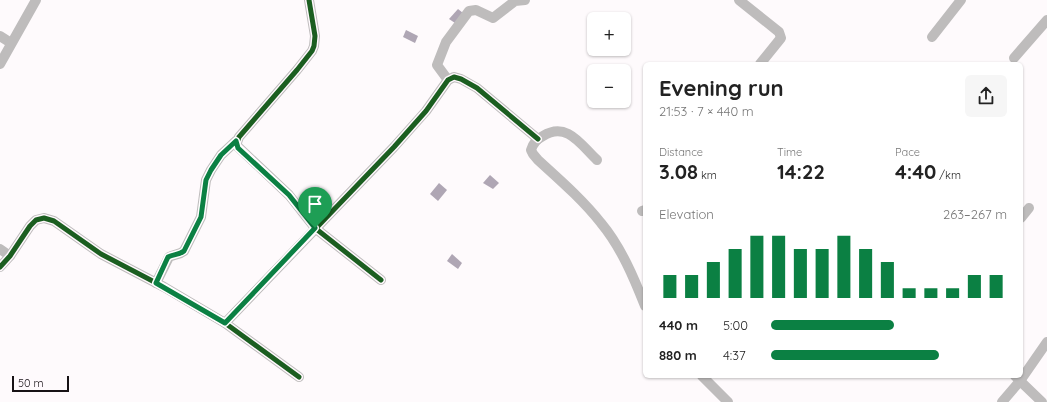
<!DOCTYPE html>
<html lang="en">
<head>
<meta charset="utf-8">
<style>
	body { margin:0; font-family:Quicksand,sans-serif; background:#f6f6f6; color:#222; height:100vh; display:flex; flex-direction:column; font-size:15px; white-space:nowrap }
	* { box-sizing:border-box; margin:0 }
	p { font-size:13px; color:#767676 }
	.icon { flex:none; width:22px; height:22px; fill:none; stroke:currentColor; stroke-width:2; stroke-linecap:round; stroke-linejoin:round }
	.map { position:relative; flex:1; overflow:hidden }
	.sheet { position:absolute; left:643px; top:62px; width:380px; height:316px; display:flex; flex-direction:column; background:#fff; border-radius:6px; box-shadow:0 1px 3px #0004 }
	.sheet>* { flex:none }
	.controls { position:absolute; left:587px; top:12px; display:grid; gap:8px }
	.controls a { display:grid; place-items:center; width:44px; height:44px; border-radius:6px; background:#fff; box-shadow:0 1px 3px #0004; font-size:20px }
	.scale { position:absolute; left:12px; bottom:10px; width:57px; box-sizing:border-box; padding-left:4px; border:2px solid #171215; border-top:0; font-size:11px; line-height:14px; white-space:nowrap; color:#171215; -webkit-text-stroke:3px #fff9fd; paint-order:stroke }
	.pin { position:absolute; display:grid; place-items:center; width:34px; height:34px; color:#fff; margin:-41px -17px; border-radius:50% 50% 50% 0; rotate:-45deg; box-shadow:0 0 4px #0007 }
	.pin .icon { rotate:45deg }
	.round { display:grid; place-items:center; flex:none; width:42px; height:42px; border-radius:6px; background:#f6f6f6 }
	.head { display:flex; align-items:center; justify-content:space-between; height:68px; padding:0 16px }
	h1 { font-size:22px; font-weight:800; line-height:30px }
	.figures { display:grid; grid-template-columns:repeat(3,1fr); gap:6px; height:68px; padding:4px 16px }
	.figures div { display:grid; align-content:center }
	.figures b { font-size:20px; font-weight:800 }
	.figures small { font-size:11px; font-weight:400 }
	.figures p { font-size:11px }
	.chart { height:112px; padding:8px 16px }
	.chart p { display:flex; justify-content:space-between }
	.chart svg { width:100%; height:72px; margin-top:4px; stroke:#0b8043; stroke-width:6 }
	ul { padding:0 16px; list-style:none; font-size:13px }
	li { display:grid; grid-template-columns:64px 48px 1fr; align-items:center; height:30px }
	li i { height:10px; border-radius:5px; background:#0b8043 }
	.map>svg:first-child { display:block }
	.building { fill:#afa6b4 }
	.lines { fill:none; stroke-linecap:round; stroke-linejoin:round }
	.minor { stroke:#bebcbc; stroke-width:10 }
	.cycleway-casing { stroke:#fff9fd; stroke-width:8 }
	.cycleway { stroke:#1b5e20; stroke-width:5 }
	.route-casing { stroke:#fff; stroke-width:8 }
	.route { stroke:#0b8043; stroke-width:5 }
</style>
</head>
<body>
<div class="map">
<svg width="1047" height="402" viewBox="0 0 1047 402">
	<rect width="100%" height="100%" fill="#fefafc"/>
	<!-- building -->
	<g class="building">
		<path d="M458,9L463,13L455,23L449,19Z"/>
		<path d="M406,30L418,36L415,43L403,37Z"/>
		<path d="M490,175L499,183L493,189L483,183Z"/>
		<path d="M439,183L447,190L438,201L430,194Z"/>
		<path d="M452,254L462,263L458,269L447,261Z"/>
	</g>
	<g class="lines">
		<!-- minor -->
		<g class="minor">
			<path d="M309,0L315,36L314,46L312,51L297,70L239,137L236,145L289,195L315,228L381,280"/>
			<path d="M739,0L779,32L781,38L760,64"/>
			<path d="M0,36L11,43"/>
			<path d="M932,37L961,0"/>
			<path d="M1014,58L1047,20"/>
			<path d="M0,64L36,0"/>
			<path d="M448,80L437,65L446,42L469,11L476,10L493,18L515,1L525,0"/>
			<path d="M597,160C581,145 567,121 543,136C537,139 533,143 531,150L533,154L538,160C560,180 583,200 601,223C621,247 634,278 645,306"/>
			<path d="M642,211L645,210"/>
			<path d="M1021,218L1029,208"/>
			<path d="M0,249L10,256"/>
			<path d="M0,267L10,256L30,226L36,220L44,218L54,221L101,254L164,287L225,323L299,377"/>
			<path d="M156,283L169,257C174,254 179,255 184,251L201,217L206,180L211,170L221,155L236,141"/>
			<path d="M225,323L394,147L426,111L448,80L454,77L461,79L477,88L538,139"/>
			<path d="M702,376L728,402"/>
			<path d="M1015,376L1042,402"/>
			<path d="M1002,402L1020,381L1047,342"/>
		</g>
		<!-- cycleway casing -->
		<g class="cycleway-casing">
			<g id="cycleway">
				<path d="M309,0L315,36L314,46L312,51L297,70L239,137L236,145L289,195L315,228L381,280"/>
				<path d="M0,267L10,256L30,226L36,220L44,218L54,221L101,254L164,287L225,323L299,377"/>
				<path d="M225,323L394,147L426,111L448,80L454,77L461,79L477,88L538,139"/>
			</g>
		</g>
		<!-- cycleway -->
		<use href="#cycleway" class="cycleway"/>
	</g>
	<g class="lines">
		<!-- route casing -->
		<g class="route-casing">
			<path id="route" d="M236,141L238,148L289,195L315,228L225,323L156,283L168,257C174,254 179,255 184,251L201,217L206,180L211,170L221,155Z"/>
		</g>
		<!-- route -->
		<use href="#route" class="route"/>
	</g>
</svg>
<div class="controls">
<a>+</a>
<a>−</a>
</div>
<div class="scale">50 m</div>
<div class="pin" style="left:315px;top:228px;background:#1e9e55"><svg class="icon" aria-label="arrive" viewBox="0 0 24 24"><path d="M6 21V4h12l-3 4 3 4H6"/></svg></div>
<section class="sheet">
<div class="head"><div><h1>Evening run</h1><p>21:53 · 7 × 440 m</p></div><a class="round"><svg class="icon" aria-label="share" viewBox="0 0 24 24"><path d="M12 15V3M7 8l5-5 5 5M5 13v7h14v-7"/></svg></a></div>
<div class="figures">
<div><p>Distance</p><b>3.08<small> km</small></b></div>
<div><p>Time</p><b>14:22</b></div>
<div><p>Pace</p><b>4:40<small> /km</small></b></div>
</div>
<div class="chart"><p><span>Elevation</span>263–267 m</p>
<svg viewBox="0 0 160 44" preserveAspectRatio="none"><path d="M5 44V30M15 44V30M25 44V22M35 44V14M45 44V6M55 44V6M65 44V14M75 44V14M85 44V6M95 44V14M105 44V22M115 44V38M125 44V38M135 44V38M145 44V30M155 44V30"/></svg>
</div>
<ul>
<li><b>440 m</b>5:00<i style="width:52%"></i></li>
<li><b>880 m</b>4:37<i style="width:71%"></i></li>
</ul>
</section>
</div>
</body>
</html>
